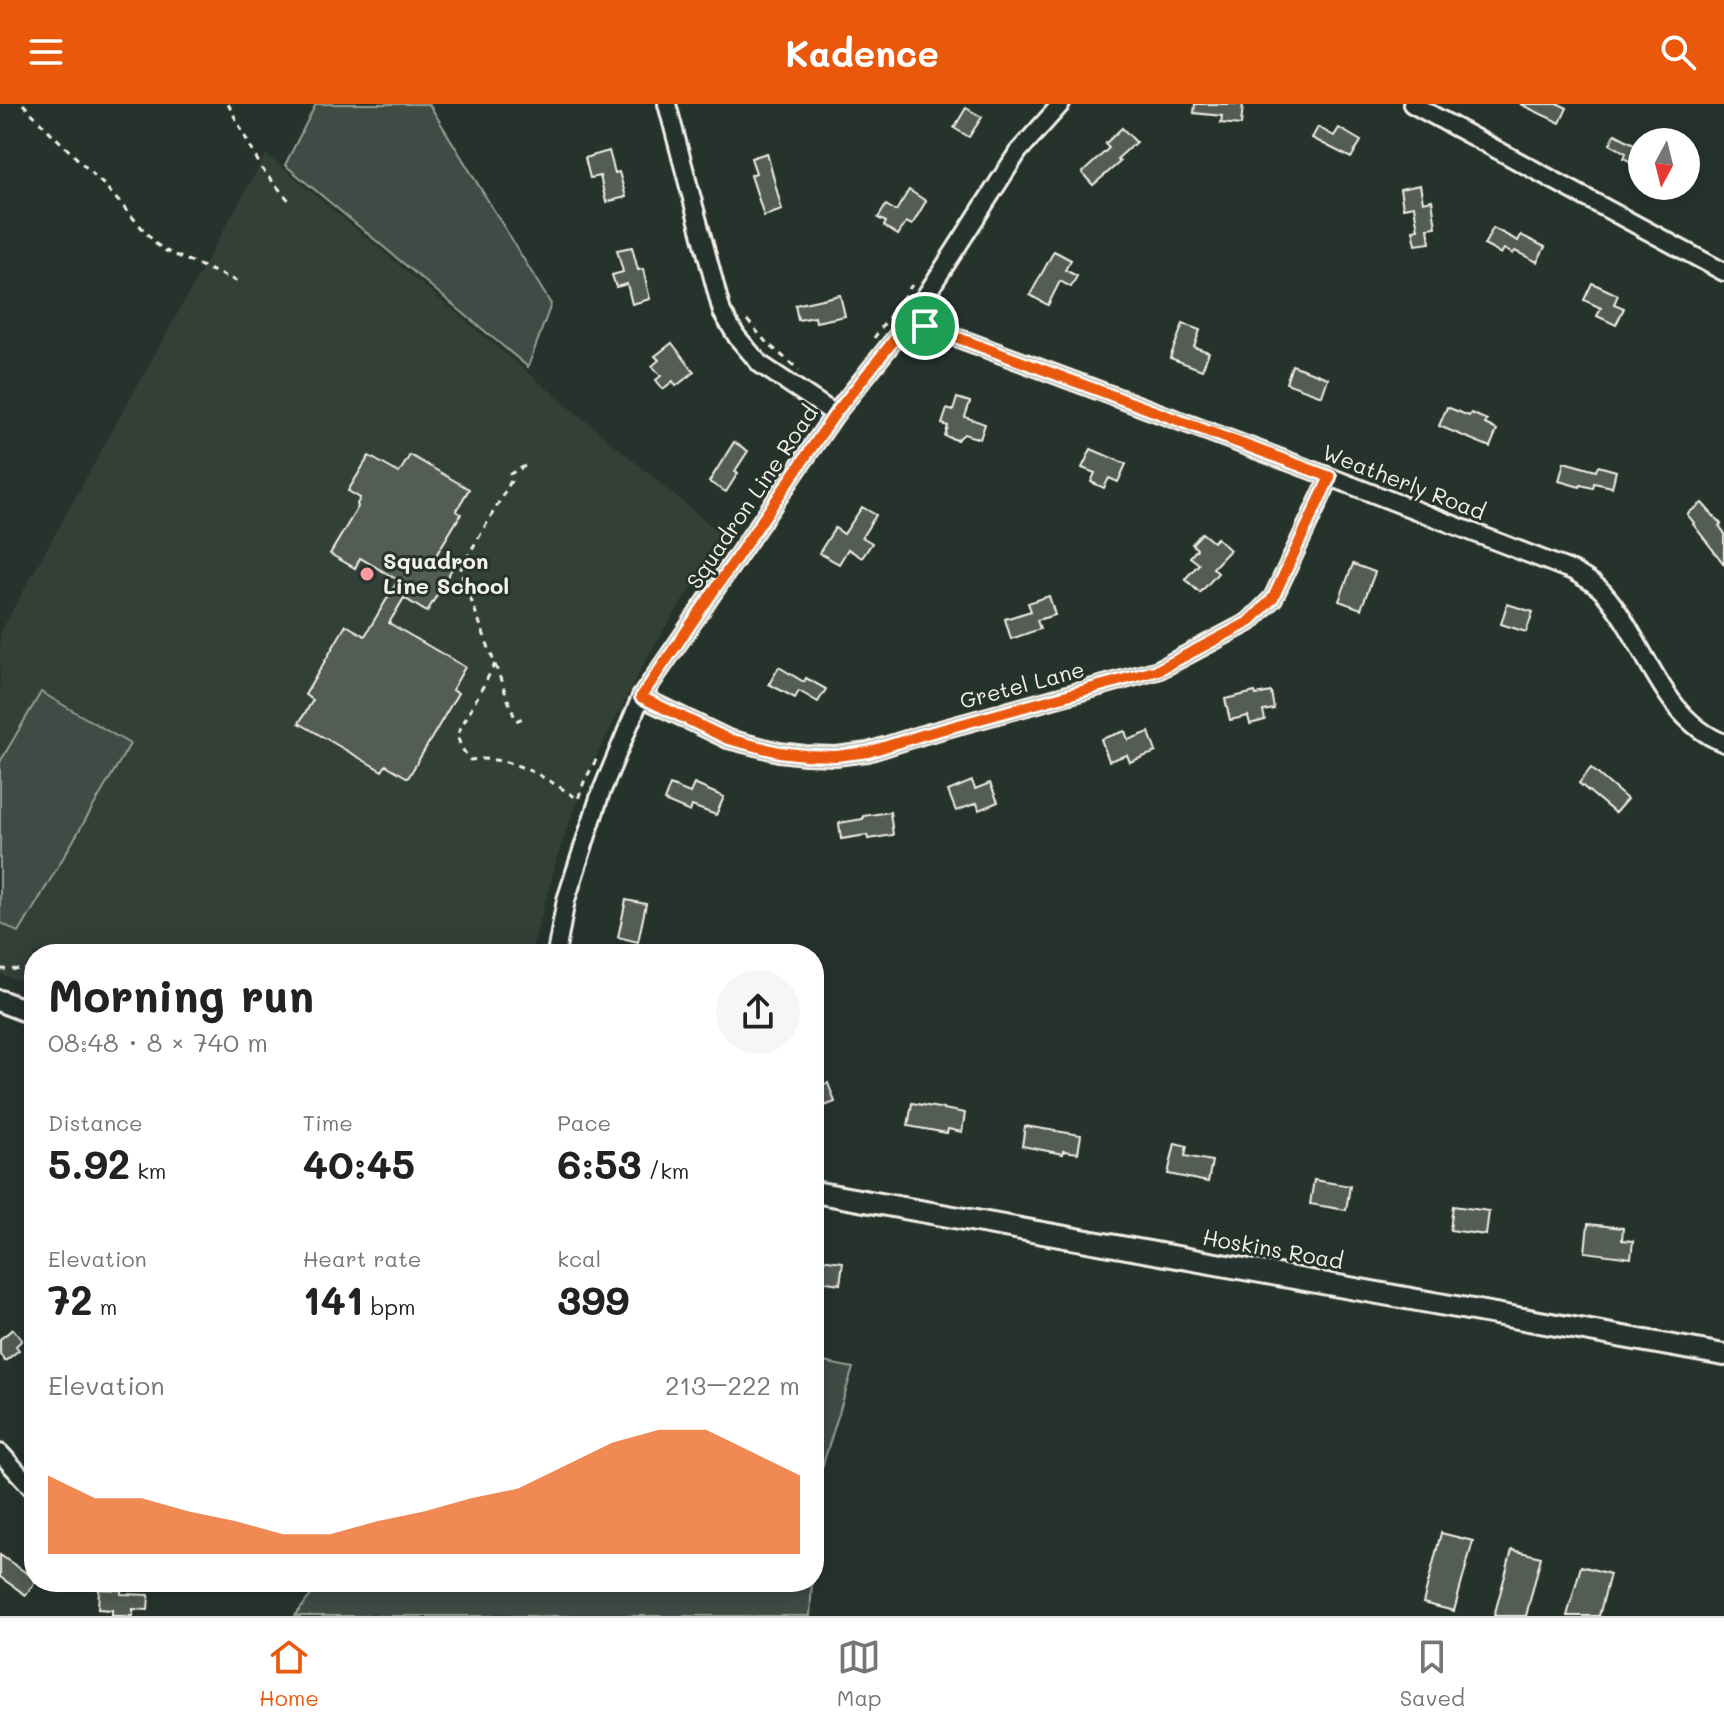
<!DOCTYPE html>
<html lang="en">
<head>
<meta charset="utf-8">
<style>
	body { margin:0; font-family:Mali,sans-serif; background:#f6f6f6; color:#222; height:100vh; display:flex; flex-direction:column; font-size:30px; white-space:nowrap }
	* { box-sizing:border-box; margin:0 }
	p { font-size:26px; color:#767676 }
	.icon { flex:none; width:44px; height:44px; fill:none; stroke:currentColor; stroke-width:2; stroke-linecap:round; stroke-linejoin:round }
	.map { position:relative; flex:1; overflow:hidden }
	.side { position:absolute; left:24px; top:840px; width:800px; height:648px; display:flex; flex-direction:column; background:#fff; border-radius:32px; box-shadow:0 4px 20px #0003 }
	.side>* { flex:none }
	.needle { width:52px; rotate:187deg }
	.tools { position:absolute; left:1628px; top:24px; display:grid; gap:16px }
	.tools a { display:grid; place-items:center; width:72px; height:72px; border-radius:50%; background:#fff; box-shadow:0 4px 20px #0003; font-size:40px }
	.pin { position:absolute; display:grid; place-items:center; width:68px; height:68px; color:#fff; margin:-34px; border:4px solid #fff; border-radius:50%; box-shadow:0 2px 8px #0007 }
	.round { display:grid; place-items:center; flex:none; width:84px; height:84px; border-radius:42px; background:#f6f6f6 }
	.overview { display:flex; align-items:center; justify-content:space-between; height:136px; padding:0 24px }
	h1 { font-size:44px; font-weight:700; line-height:60px }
	.stats { display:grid; grid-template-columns:repeat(3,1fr); gap:12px; height:136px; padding:8px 24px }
	.stats div { display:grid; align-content:center }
	.stats b { font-size:40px; font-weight:700 }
	.stats small { font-size:22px; font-weight:400 }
	.stats p { font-size:22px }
	.chart { height:224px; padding:16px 24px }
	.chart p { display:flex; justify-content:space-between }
	.chart svg { width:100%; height:144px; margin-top:8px; fill:#ea580c; opacity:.7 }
	header { display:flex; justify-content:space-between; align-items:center; height:104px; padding:0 24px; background:#ea580c; color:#fff; font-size:36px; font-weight:700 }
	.tabs { display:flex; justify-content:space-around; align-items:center; height:112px; border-top:2px solid #e0e0e0; background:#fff; font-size:22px; color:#767676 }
	.tabs a { display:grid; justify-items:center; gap:4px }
	.tabs .on { color:#ea580c }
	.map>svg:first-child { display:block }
	.built { fill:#333f39 }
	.green { fill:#414b45; stroke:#9a9e96; stroke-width:2 }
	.building { fill:#525c55; stroke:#f4f1e8; stroke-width:2 }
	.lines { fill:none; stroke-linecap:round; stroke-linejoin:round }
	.minor-casing { stroke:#f4f1e8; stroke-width:22 }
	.tertiary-casing { stroke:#f4f1e8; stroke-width:26 }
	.path { stroke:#f4f1e8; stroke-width:3; stroke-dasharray:6 6; stroke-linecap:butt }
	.minor { stroke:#26332d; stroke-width:16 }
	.tertiary { stroke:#26332d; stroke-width:20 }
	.route-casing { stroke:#fff; stroke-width:16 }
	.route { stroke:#ea580c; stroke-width:10 }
	.poi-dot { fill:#ff9aa2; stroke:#26332d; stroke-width:3 }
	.labels { text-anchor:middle; stroke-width:6; stroke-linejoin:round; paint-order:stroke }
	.street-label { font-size:22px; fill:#f4f1e8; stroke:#26332d }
	.poi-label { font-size:22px; font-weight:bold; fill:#f4f1e8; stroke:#26332d; text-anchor:start }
</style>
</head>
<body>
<header><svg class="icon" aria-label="menu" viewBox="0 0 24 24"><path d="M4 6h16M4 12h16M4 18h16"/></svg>Kadence<svg class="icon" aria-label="search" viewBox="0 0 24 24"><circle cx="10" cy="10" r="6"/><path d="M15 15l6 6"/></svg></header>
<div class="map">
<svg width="1724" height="1512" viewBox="0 0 1724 1512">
	<rect width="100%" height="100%" fill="#26332d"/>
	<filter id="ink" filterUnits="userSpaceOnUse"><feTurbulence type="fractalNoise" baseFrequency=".0125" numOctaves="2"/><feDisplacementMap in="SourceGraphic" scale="16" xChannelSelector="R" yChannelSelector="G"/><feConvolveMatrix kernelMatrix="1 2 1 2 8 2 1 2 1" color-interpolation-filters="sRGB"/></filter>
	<g filter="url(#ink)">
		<!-- built -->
		<path class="built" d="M266,50L726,434L677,505L648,552L598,649L570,716L558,750L531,850H34V882L0,870V529Z"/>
		<!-- green -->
		<g class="green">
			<path d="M316,0H429L551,200L528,263L285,61Z"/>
			<path d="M41,588L130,640L19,829L0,818V658Z"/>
			<path d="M814,1256L853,1264L819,1373L814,1451Z"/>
			<path d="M321,1478H812L810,1512H295Z"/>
		</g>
		<!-- building -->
		<g class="building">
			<path d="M1195,0H1243L1241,21L1221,19L1222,12L1194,9Z"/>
			<path d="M1520,0H1559L1567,4L1560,19Z"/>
			<path d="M966,4L982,13L969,33L954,24Z"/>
			<path d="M1318,23L1334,32L1339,24L1361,37L1351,54L1312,34Z"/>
			<path d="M1122,24L1136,38L1117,55L1120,58L1093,81L1082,69L1109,44L1105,40Z"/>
			<path d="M1615,30L1642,44V64L1624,54L1626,49L1610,40Z"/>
			<path d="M609,47L615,69L619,68L626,93L606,98L600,72L590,74L585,54Z"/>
			<path d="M767,49L782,106L764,112L751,71L756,69L751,54Z"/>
			<path d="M1420,81L1423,98L1432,96L1436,123L1428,124L1430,139L1416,141L1413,126L1418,125L1414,102L1403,104L1400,85Z"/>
			<path d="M909,86L926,97L912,121L906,118L898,131L884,122L886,118L878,114L886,101L896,107Z"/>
			<path d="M1493,124L1518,137L1521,131L1545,143L1537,158L1515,147L1513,150L1504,145L1501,150L1484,141Z"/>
			<path d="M632,143L638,166L643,165L650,195L632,200L627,180L616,183L612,171L623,168L617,146Z"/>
			<path d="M1054,147L1071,156L1065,166L1077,172L1071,183L1060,177L1048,201L1030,191Z"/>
			<path d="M1592,179L1618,191L1614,200L1624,204L1616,221L1597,212L1601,204L1584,196Z"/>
			<path d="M840,191L845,212L816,218L815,213L798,216L795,201Z"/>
			<path d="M1183,220L1200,226L1194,243L1209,248L1202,266L1170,254Z"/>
			<path d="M672,239L694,268L676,282L673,277L663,285L656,276L661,272L652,262L659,256L655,252Z"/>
			<path d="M1292,261L1328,274L1322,292L1286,279Z"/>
			<path d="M957,294L970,298L965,313L985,320L980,335L964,330L957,336L945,332L948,322L942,320L947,305L953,307Z"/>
			<path d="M1447,303L1469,312L1471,309L1487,316L1485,320L1497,326L1490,343L1439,322Z"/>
			<path d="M734,338L748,347L735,367L738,369L726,388L709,378Z"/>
			<path d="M1091,345L1126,360L1118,378L1109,374L1104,384L1091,378L1095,369L1082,364Z"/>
			<path d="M410,351L469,385L456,407L461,410L435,453L453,463L427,508L404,494L389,519L465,563L452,586L458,589L408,674L386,661L382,667L299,619L313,596L305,591L346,521L365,532L398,476L360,454L355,464L330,450L358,403L357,400L360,394L348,387L369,352L399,369Z"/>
			<path d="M1564,358L1596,367L1598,362L1616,367L1612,383L1594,379L1593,384L1581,381L1580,383L1559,377Z"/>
			<path d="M1702,399L1721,420L1719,422L1724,428V460L1693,420L1694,419L1687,410Z"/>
			<path d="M862,403L876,411L862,433L872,439L862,454L848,445L839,460L819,449L835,424L844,430Z"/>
			<path d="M1202,429L1213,438L1217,434L1230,446L1213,464L1218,469L1200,489L1185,475L1199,460L1190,453L1197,445L1192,440Z"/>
			<path d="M1353,460L1375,468L1361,505L1339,497Z"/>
			<path d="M1049,492L1055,511L1037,516L1040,525L1011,535L1005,515L1031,507L1028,499Z"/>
			<path d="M1507,500L1533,508L1526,528L1501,520Z"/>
			<path d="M779,563L804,578L806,574L826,585L818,598L799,587L795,594L769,580Z"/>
			<path d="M1255,588L1256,591L1271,588L1274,605L1263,607L1265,616L1250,620L1248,612L1230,616L1225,595Z"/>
			<path d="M1125,627L1128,636L1149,628L1156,648L1130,658L1127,651L1109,657L1101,635Z"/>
			<path d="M1591,664L1627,695L1615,709L1579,679Z"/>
			<path d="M972,677L975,685L990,679L998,698L979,706L977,699L956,707L948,687Z"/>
			<path d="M694,680L724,693L716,711L692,702L690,708L664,697L670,681L690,689Z"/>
			<path d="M890,708L893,731L868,735L867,731L841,735L839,719L863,715V712Z"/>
			<path d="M626,796L646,800L638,838L618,833Z"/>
			<path d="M828,979L835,998L814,1006V984Z"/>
			<path d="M912,999L965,1009L962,1028L948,1025L947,1029L908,1022Z"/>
			<path d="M1025,1022L1081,1031L1078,1049L1063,1047V1050L1022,1042Z"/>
			<path d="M1175,1039L1187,1042L1185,1052L1212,1057L1208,1078L1168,1070Z"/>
			<path d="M1314,1076L1350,1082L1346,1106L1310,1100Z"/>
			<path d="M1453,1102L1489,1107L1486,1131L1450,1126Z"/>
			<path d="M1588,1120L1623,1124L1622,1136L1633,1137L1631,1154L1585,1148Z"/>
			<path d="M814,1154L843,1158L840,1180L814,1176Z"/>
			<path d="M13,1225L22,1236L16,1242L19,1246L5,1257L0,1250V1235Z"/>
			<path d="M1441,1429L1473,1437L1454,1507L1423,1499Z"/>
			<path d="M1512,1446L1541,1453L1526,1512H1494Z"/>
			<path d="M0,1451L34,1474L35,1478L26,1491L0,1473Z"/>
			<path d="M1581,1462L1610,1470L1599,1512H1567Z"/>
			<path d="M99,1485L121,1486V1490L149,1491L148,1506L133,1505V1512H112V1506L98,1505Z"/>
		</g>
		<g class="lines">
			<!-- minor casing -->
			<g class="minor-casing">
				<g id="minor">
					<path d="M667,0L722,208L737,233L760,260L835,310"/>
					<path d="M1412,0L1724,168"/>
					<path d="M910,216L1330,373L1573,467C1583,473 1595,479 1603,488C1646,536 1660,614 1724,639"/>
					<path d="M641,593L728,635L779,648L805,651L836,652L868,648L922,631L1158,566L1249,518L1273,494L1330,373"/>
					<path d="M556,850L566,796L600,691L641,593L835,310L910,216L1018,48L1061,0"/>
					<path d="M0,1349L34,1386"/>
				</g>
			</g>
			<!-- tertiary casing -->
			<g class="tertiary-casing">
				<g id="tertiary">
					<path d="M0,897L34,910"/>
					<path d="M814,1088L1724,1251"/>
				</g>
			</g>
			<!-- path -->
			<g class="path">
				<path d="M23,0L44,22L105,82L156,140L166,147L241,179"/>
				<path d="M228,0L262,65L292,100"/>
				<path d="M747,216L766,238L799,266"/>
				<path d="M874,234L912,181"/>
				<path d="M525,362L510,370L511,377L460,466L516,617L525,613"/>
				<path d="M495,560L457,631L461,643L470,656C510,650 546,674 578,695L584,678L597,654"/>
				<path d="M0,865L34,866"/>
			</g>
			<!-- minor -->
			<use href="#minor" class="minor"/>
			<!-- tertiary -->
			<use href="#tertiary" class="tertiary"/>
		</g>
	</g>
	<g class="lines" filter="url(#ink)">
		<!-- route casing -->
		<g class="route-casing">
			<path id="route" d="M910,216L1330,373L1273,494L1249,518L1158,566L922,631L868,648L836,652L805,651L779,648L728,635L641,593L835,310Z"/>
		</g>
		<!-- route -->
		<use href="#route" class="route"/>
	</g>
	<!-- markers -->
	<circle class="poi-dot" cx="367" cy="470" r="8"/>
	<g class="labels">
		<!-- street labels -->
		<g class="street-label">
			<text transform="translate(1404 378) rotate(21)" y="8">Weatherly Road</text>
			<text transform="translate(752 393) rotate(-56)" y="8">Squadron Line Road</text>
			<text transform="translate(1022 581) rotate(-15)" y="8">Gretel Lane</text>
			<text transform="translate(1273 1145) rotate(10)" y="8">Hoskins Road</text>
		</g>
		<!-- poi labels -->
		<g class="poi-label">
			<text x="383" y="465">Squadron<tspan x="383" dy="25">Line School</tspan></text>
		</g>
	</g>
</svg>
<div class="tools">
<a><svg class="needle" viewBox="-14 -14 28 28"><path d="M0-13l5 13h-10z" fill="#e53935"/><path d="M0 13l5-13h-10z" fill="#767676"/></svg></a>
</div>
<div class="pin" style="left:925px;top:222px;background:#1e9e55"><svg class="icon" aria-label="arrive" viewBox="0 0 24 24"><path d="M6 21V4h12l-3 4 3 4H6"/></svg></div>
<section class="side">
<div class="overview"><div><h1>Morning run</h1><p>08:48 · 8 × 740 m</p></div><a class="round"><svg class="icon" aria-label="share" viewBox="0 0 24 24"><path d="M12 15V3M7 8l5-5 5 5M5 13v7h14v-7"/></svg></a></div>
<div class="stats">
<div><p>Distance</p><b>5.92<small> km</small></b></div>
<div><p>Time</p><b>40:45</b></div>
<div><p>Pace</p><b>6:53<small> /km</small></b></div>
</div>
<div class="stats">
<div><p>Elevation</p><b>72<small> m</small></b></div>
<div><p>Heart rate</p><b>141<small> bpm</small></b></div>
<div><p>kcal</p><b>399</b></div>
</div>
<div class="chart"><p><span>Elevation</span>213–222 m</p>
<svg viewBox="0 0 160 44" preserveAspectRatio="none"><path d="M0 44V20L10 27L20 27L30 31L40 34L50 38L60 38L70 34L80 31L90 27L100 24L110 17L120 10L130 6L140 6L150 13L160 20V44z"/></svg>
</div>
</section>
</div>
<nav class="tabs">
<a class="on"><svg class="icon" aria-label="home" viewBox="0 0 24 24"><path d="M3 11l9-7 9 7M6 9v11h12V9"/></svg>Home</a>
<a><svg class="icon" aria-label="map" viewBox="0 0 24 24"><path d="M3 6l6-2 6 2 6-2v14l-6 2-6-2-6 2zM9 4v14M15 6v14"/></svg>Map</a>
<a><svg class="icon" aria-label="saved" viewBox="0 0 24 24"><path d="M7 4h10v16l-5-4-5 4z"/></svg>Saved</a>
</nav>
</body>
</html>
